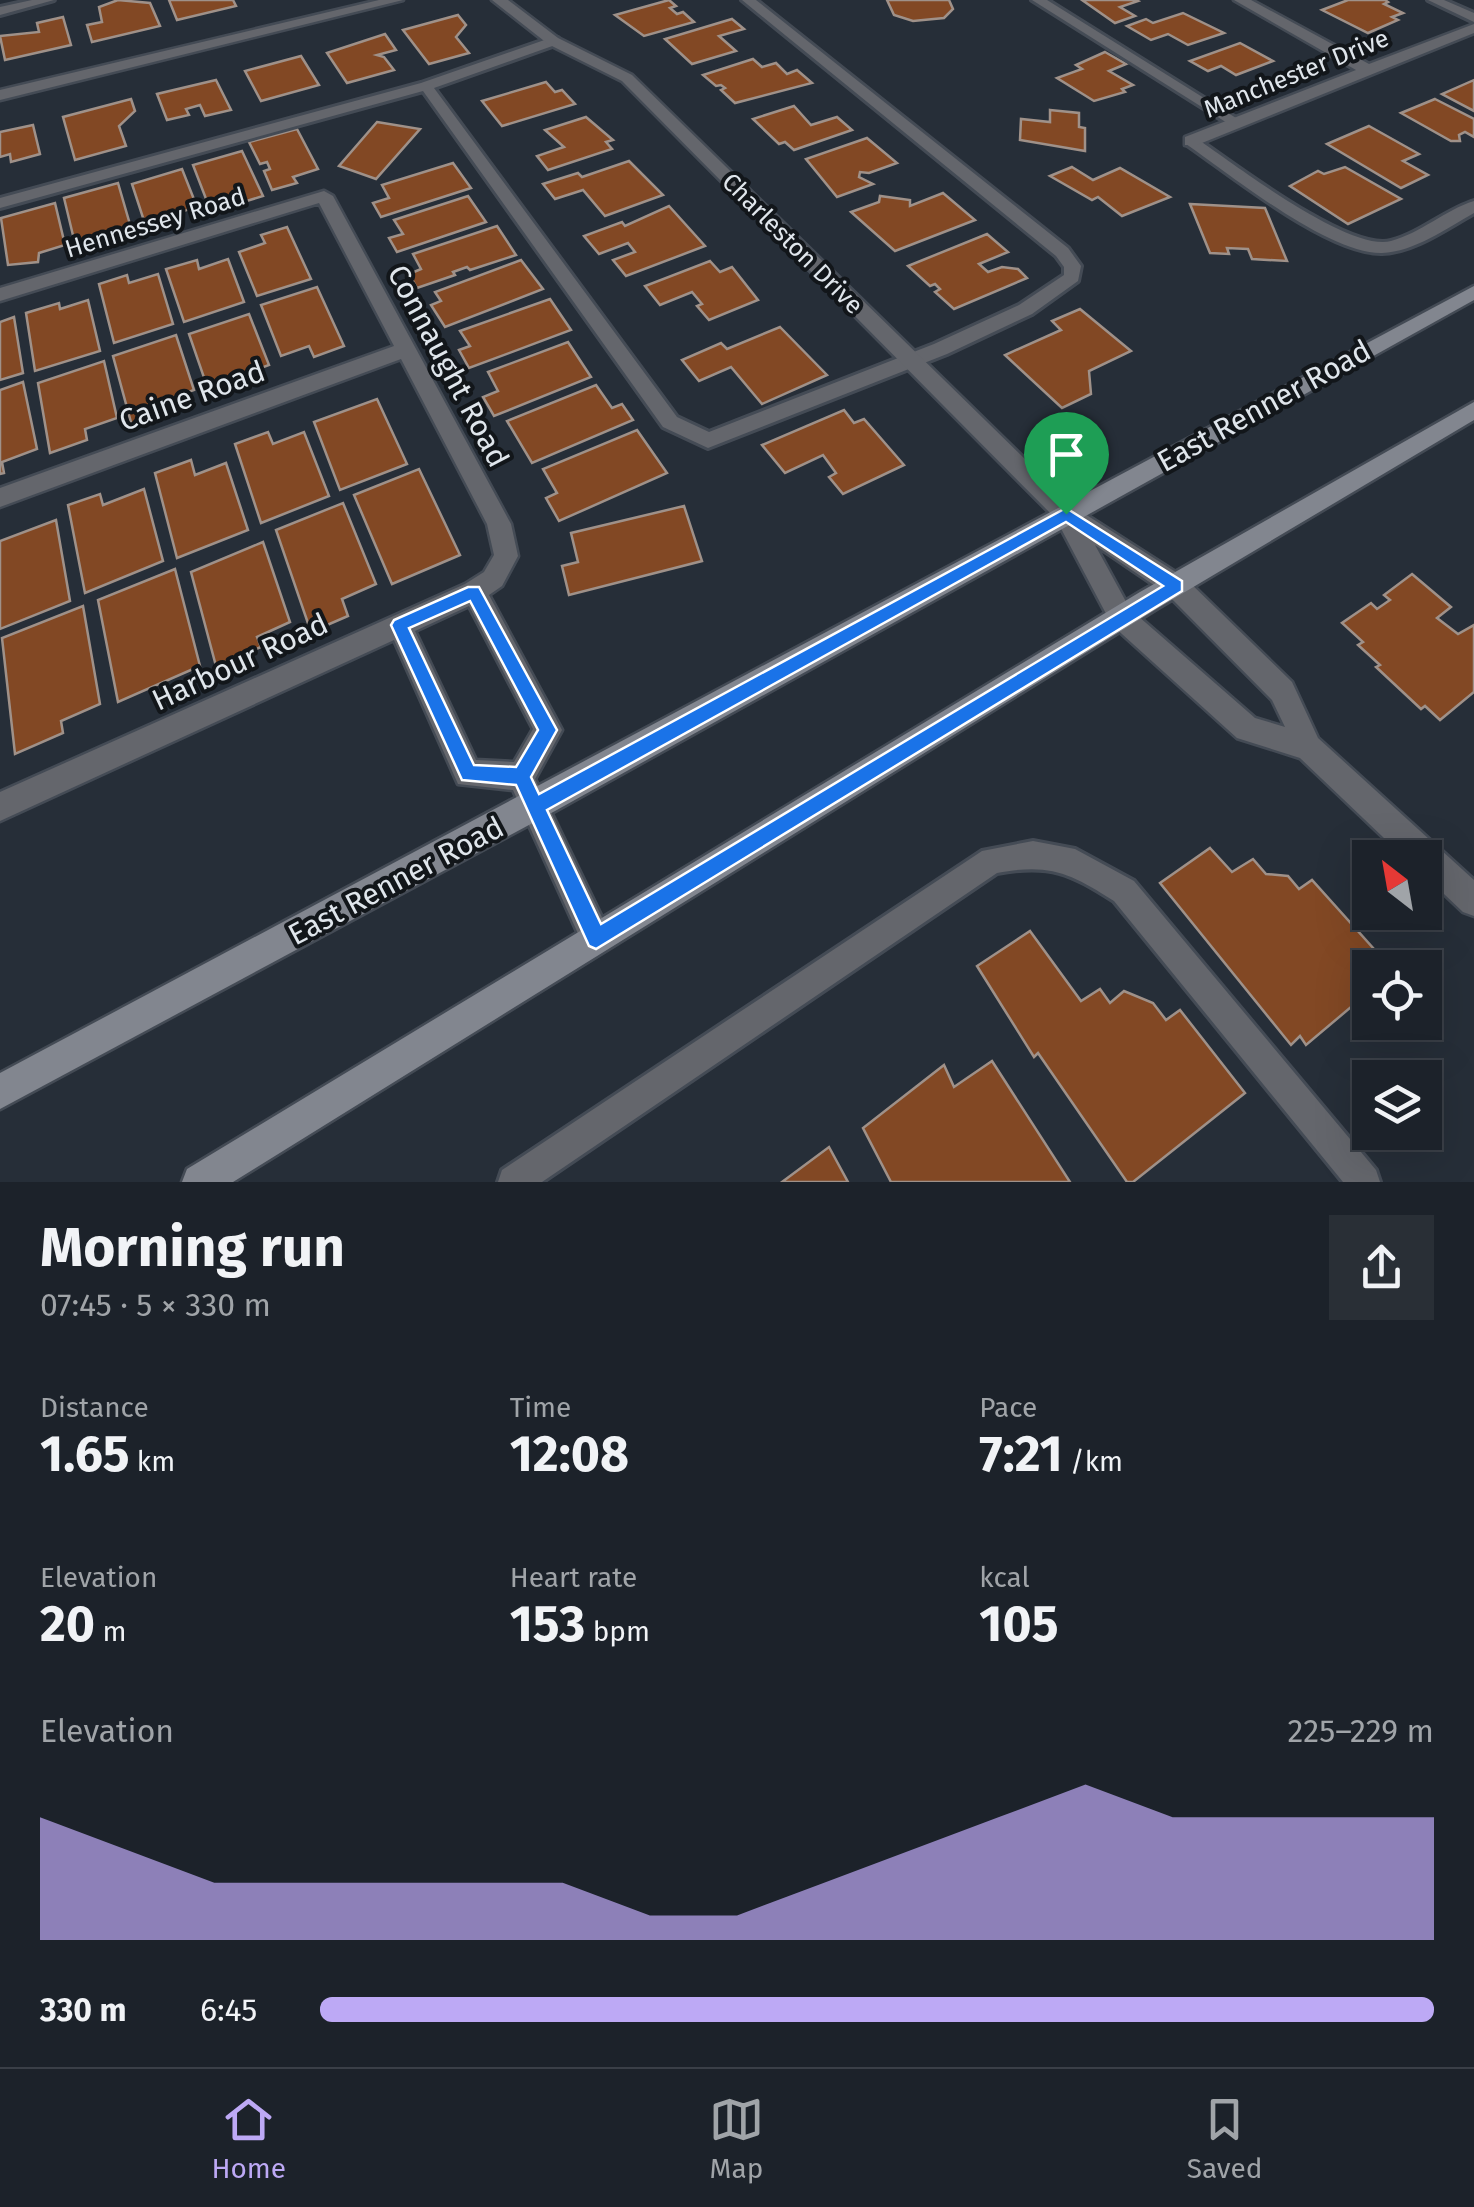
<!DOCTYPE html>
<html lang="en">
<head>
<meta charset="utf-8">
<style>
	body { margin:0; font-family:"Fira Sans",sans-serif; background:#292f36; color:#f1f3f6; height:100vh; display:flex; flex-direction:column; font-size:38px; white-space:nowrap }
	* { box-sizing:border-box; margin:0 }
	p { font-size:32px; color:#a0a4a8 }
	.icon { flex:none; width:55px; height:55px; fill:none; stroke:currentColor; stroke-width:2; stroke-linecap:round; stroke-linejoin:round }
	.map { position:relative; height:1182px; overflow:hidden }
	.side { display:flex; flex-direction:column; background:#1c222a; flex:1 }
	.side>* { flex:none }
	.needle { width:65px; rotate:329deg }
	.controls { position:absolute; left:1352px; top:840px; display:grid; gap:20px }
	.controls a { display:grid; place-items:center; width:90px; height:90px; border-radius:0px; background:#1c222a; box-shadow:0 10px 40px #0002,0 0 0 2px #3a3f47; font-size:50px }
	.pin { position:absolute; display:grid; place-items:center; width:85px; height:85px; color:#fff; margin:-102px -42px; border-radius:50% 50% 50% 0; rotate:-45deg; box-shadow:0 0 10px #0007 }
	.pin .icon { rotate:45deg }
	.round { display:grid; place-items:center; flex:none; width:105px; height:105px; border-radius:0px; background:#292f36 }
	.summary { display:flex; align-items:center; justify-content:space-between; height:170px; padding:0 40px }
	h1 { font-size:55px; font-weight:700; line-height:75px }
	.metrics { display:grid; grid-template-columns:repeat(3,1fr); gap:15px; height:170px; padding:10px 40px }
	.metrics div { display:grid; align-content:center }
	.metrics b { font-size:50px; font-weight:700 }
	.metrics small { font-size:28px; font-weight:400 }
	.metrics p { font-size:28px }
	.chart { height:280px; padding:20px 40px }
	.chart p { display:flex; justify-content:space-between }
	.chart svg { width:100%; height:180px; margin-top:10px; fill:#bda9f5; opacity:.7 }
	ul { padding:0 40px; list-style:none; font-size:32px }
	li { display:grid; grid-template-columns:160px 120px 1fr; align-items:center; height:75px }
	li i { height:25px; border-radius:12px; background:#bda9f5 }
	.dock { display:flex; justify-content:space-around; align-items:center; height:140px; border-top:2px solid #3a3f47; background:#1c222a; font-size:28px; color:#a0a4a8 }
	.dock a { display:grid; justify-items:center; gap:5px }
	.dock .current { color:#bda9f5 }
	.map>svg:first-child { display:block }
	.building { fill:#824824; stroke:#9f9189; stroke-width:2.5 }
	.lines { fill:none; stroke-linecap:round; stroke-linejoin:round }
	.service-casing { stroke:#444b55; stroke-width:6 }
	.minor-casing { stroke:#444b55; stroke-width:5 }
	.tertiary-casing { stroke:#444b55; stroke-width:5 }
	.secondary-casing { stroke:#444b55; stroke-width:5 }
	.service { fill:#64666c; fill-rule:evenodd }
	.minor { fill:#64666c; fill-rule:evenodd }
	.tertiary { fill:#64666c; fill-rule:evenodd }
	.secondary { fill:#82868f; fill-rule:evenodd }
	.route { fill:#1a73e8; stroke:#fff; stroke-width:2.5; fill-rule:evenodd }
	.labels { text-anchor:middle; stroke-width:8; stroke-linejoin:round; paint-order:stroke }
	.far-street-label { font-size:25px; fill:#e0e6ec; stroke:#12161a }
	.street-label { font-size:30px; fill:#e0e6ec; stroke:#12161a }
</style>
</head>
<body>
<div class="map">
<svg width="1474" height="1182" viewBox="0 0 1474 1182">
	<rect width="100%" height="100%" fill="#262e38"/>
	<!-- building -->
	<g class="building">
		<path d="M118,0L150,3L160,26L92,42L87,25L102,22L99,7Z"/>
		<path d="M169,0H233L236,6L177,20Z"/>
		<path d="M669,0L676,6L670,8L677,14L683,12L694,22L644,36L615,15Z"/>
		<path d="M887,0H949L953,9L944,18L913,21L894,15Z"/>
		<path d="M1082,0H1136L1138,1L1120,7L1135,16L1115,23Z"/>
		<path d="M1348,0H1385L1388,2L1384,4L1403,13L1392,17L1398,20L1368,33L1322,10Z"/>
		<path d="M1183,13L1224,33L1188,45L1168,34L1151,40L1127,26L1146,19L1153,23Z"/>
		<path d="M458,15L466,25L456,37L469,53L429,64L403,30Z"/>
		<path d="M63,17L71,45L5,60L0,36L39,32L37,23Z"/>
		<path d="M732,19L744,29L719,36L736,51L692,64L665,39Z"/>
		<path d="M385,34L396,50L377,55L384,57L394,70L347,83L327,53Z"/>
		<path d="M1240,43L1273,61L1236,75L1221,66L1208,71L1190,61Z"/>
		<path d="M1105,52L1126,64L1109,71L1133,85L1122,89L1125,92L1094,101L1057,78L1082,69L1076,65Z"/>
		<path d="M301,56L319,85L261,101L245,71Z"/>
		<path d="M753,59L762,67L776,63L787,74L797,70L812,83L735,103L721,90L725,88L721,85L716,86L703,75Z"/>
		<path d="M216,80L231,110L205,116L200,105L186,109L189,115L167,120L157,94Z"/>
		<path d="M1474,80V111L1442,94Z"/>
		<path d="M546,82L555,92L562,90L575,104L502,126L482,101Z"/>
		<path d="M131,99L135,111L119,126L126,146L75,160L63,117Z"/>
		<path d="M1435,99L1474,119V137L1465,132L1459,135L1460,141H1451L1401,113Z"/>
		<path d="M794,106L811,125L837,117L852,130L794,150L785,142L779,144L753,119Z"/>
		<path d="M1050,110L1079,113V127L1085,128V151L1020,140L1021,119L1050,122Z"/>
		<path d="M586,117L613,140L606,142L612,149L548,170L537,156L564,147L545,130Z"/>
		<path d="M377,122L420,129L376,179L339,166Z"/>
		<path d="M33,125L40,154L11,162L10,154L0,157V132Z"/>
		<path d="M1369,126L1419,154L1403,161L1428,175L1401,188L1327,144Z"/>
		<path d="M297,129L318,169L293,177L297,183L272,190L264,171L270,169L267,162L260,164L249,142Z"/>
		<path d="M867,138L897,163L869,173L860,172L859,177L873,184L837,197L806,159Z"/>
		<path d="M242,151L263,196L237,204L233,196L208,204L193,165Z"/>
		<path d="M629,161L663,195L605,216L583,190L555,199L543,184L578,173L582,177Z"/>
		<path d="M453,163L471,188L381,217L373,203L389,198L382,185Z"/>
		<path d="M1072,167L1093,180L1120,168L1170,197L1122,216L1098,197L1092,200L1050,176Z"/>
		<path d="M1345,167L1401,199L1348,224L1290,186L1318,171L1324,174Z"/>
		<path d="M182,169L197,207L170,215L173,223L147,230L132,184Z"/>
		<path d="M118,183L131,228L107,235L108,242L77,252L64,198Z"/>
		<path d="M943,193L975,220L895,251L851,212L879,202L880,196L910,200V206Z"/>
		<path d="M468,196L486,222L397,252L389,238L403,234L394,220Z"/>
		<path d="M55,203L65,245L39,253L38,262L8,265L1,218Z"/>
		<path d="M1190,204L1265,208L1287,261L1252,259L1248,249L1227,248L1229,254L1210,253Z"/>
		<path d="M669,206L705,246L626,276L613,260L635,252L628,243L599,254L584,236L622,222L625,226Z"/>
		<path d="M497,226L516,255L470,270L467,267L453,272L455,275L417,288L409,274L421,269L413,254Z"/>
		<path d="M287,227L311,279L257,296L239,252L265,243L261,235Z"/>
		<path d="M987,234L1008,252L979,264L988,272L1002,267L1018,269L1027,278L954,309L935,292L940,289L935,284L930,286L908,266Z"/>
		<path d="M228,259L244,302L184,322L166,269L197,260L199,269Z"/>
		<path d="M521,260L543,289L445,327L431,305L441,301L435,292Z"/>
		<path d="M710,261L720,272L732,267L758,300L709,320L697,306L702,304L692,292L660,305L645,286Z"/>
		<path d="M158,274L173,324L114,343L99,284L127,275L129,283Z"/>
		<path d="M317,287L344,346L314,357L309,346L281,356L261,305Z"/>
		<path d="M550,299L571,330L469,368L459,350L470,346L460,331Z"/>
		<path d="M88,300L100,351L35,371L26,313L59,303L60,309Z"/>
		<path d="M1080,309L1131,351L1089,371L1091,394L1062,408L1005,355L1061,330L1052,321Z"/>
		<path d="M249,314L269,365L239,376L243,386L211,398L189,334Z"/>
		<path d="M14,317L23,373L0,380V322Z"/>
		<path d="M780,327L827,375L762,404L731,367L699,381L682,360L721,343L727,349Z"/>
		<path d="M176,335L194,390L163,401L167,413L132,426L113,356Z"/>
		<path d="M568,342L591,377L494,416L483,397L498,391L488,372Z"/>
		<path d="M104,361L117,418L85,429L87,440L50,453L38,383Z"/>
		<path d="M23,382L37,449L2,462L4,473L0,474V390Z"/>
		<path d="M596,385L612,408L622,404L633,420L532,463L507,421Z"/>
		<path d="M377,399L407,464L340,490L314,422Z"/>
		<path d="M844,410L854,423L864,419L904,465L843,494L829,477L836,473L823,455L785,473L762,445Z"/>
		<path d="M637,430L667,473L559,521L546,498L557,493L543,469Z"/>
		<path d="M268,432L273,444L304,432L329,496L261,523L235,444Z"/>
		<path d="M191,460L195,475L226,463L248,530L177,558L155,473Z"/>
		<path d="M419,469L460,555L392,584L354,495Z"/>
		<path d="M144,489L163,561L85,593L68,505L100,494L103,505Z"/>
		<path d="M343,503L376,584L342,599L348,616L311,632L276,530Z"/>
		<path d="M684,506L702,561L569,595L562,566L578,562L571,533Z"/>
		<path d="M56,520L70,601L0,629V541Z"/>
		<path d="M263,542L290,622L257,637L261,647L216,666L191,572Z"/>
		<path d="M175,569L200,666L118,702L98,600Z"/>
		<path d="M1412,574L1451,607L1437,618L1458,634L1474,625V692L1440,720L1425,706L1421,709L1376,667L1380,665L1358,645L1363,642L1342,623L1371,603L1377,609L1390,600L1384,595Z"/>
		<path d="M83,606L100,704L61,721L63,733L15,754L2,638Z"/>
		<path d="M1210,848L1232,872L1253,859L1266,874L1288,876L1299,889L1312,880L1391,968H1370V991L1306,1045L1300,1036L1291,1045L1160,883Z"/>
		<path d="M1030,931L1081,1001L1100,989L1110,1003L1124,991L1153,1003L1166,1020L1180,1010L1245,1093L1133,1182H1127L1038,1053L1034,1057L977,966Z"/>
		<path d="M992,1061L1070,1182H891L863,1128L944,1065L954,1087Z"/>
		<path d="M829,1147L848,1182H782Z"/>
	</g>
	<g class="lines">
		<!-- service casing -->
		<g class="service-casing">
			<g id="service">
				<path d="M32,0H54L0,15V7Z"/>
				<path d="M742,0H756L1068,248L1081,266L1078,281L1032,314L947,354L708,448L663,427L423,91L0,208V198L421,83L553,37L558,38V44L434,88L677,417L709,432L934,344L1019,305L1064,275V267L1056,256Z"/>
				<path d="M1032,0H1047L1244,123L1232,126Z"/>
				<path d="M1428,0H1444L1474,13V22Z"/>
				<path d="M1186,138H1196C1233,163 1348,252 1391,241C1421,233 1445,210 1474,201V213C1447,228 1414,252 1382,253C1328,254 1231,175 1186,144Z"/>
				<path d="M1033,841L1075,849L1134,881L1376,1170L1380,1182H1343L1114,901C1070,873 1050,863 997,873L542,1182H498L502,1170L982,851Z"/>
			</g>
		</g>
		<!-- minor casing -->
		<g class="minor-casing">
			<g id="minor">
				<path d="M492,0H508L558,38L632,75L1074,507L1185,578L1292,682L1318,738L1474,880V916L1463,912L1425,876V858H1405L1300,758L1237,738L1112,625L1056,519L622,81L548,44ZM1095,545L1167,594L1272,700L1285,727L1255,718L1130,609Z"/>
				<path d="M1234,0H1251L1369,64L1474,24V33L1197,145H1185V137L1356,70Z"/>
				<path d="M324,191L333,196L511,524L518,556L502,586L489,595L562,730L535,779L612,938L607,949L596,954L585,949L513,790L458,784L394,640L0,821V792L465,584L484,572L494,555L487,524L401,359L0,507V488L394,346L319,203L0,301V288ZM469,606L533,729L514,762L476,760L415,631Z"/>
			</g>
		</g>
		<!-- tertiary casing -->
		<g class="tertiary-casing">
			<path id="tertiary" d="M379,0H403L0,100V90Z"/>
		</g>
		<!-- secondary casing -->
		<g class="secondary-casing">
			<g id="secondary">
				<path d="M1474,286V300L555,811L0,1109V1073Z"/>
				<path d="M1474,402V420L1158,608L233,1182H182L187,1169L1140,592Z"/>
			</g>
		</g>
		<!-- service -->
		<use href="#service" class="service"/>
		<!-- minor -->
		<use href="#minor" class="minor"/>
		<!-- tertiary -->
		<use href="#tertiary" class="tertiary"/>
		<!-- secondary -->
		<use href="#secondary" class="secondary"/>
	</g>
	<!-- route -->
	<path class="route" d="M1066,508L1182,581V591L596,949L589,946L516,785L462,780L391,625L394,620L468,587H479L557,730L531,777L539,794ZM1066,522L1163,586L601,924L547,810ZM470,601L538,730L516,767L474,765L409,628Z"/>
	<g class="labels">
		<!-- far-street labels -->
		<g class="far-street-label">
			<text transform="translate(1296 73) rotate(-22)" y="9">Manchester Drive</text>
			<text transform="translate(155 222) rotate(-17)" y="9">Hennessey Road</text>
			<text transform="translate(793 243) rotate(45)" y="9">Charleston Drive</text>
		</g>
		<!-- street labels -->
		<g class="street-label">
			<text transform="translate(448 366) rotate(62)" y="10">Connaught Road</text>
			<text transform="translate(192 396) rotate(-20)" y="10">Caine Road</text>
			<text transform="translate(1264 406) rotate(-29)" y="10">East Renner Road</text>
			<text transform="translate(240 662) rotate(-25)" y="10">Harbour Road</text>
			<text transform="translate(396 881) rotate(-28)" y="10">East Renner Road</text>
		</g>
	</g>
</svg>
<div class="controls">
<a><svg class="needle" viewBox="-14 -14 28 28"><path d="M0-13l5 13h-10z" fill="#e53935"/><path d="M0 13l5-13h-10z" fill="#a0a4a8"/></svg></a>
<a><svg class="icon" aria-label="locate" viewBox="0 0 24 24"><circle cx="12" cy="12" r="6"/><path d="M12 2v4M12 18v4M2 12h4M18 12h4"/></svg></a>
<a><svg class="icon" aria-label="layers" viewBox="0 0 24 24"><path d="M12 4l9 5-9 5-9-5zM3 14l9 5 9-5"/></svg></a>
</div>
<div class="pin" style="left:1066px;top:514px;background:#1e9e55"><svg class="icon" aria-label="arrive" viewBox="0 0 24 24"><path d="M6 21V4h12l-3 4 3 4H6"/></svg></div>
</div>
<section class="side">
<div class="summary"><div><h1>Morning run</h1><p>07:45 · 5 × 330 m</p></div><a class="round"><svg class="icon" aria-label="share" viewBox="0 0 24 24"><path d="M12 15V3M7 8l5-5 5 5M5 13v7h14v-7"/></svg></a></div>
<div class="metrics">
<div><p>Distance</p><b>1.65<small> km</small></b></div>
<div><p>Time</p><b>12:08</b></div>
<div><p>Pace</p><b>7:21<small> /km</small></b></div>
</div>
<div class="metrics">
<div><p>Elevation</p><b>20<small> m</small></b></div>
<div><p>Heart rate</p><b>153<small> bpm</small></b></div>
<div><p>kcal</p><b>105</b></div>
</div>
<div class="chart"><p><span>Elevation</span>225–229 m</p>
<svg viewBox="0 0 160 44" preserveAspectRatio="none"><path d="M0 44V14L10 22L20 30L30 30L40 30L50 30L60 30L70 38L80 38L90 30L100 22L110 14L120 6L130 14L140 14L150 14L160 14V44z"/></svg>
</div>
<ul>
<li><b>330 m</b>6:45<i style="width:100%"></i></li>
</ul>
</section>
<nav class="dock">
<a class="current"><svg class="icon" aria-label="home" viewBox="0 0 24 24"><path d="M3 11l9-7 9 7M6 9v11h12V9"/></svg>Home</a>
<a><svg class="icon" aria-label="map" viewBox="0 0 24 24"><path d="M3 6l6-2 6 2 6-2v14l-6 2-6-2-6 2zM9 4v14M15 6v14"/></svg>Map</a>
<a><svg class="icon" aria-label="saved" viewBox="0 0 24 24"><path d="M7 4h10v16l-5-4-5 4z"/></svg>Saved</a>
</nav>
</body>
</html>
